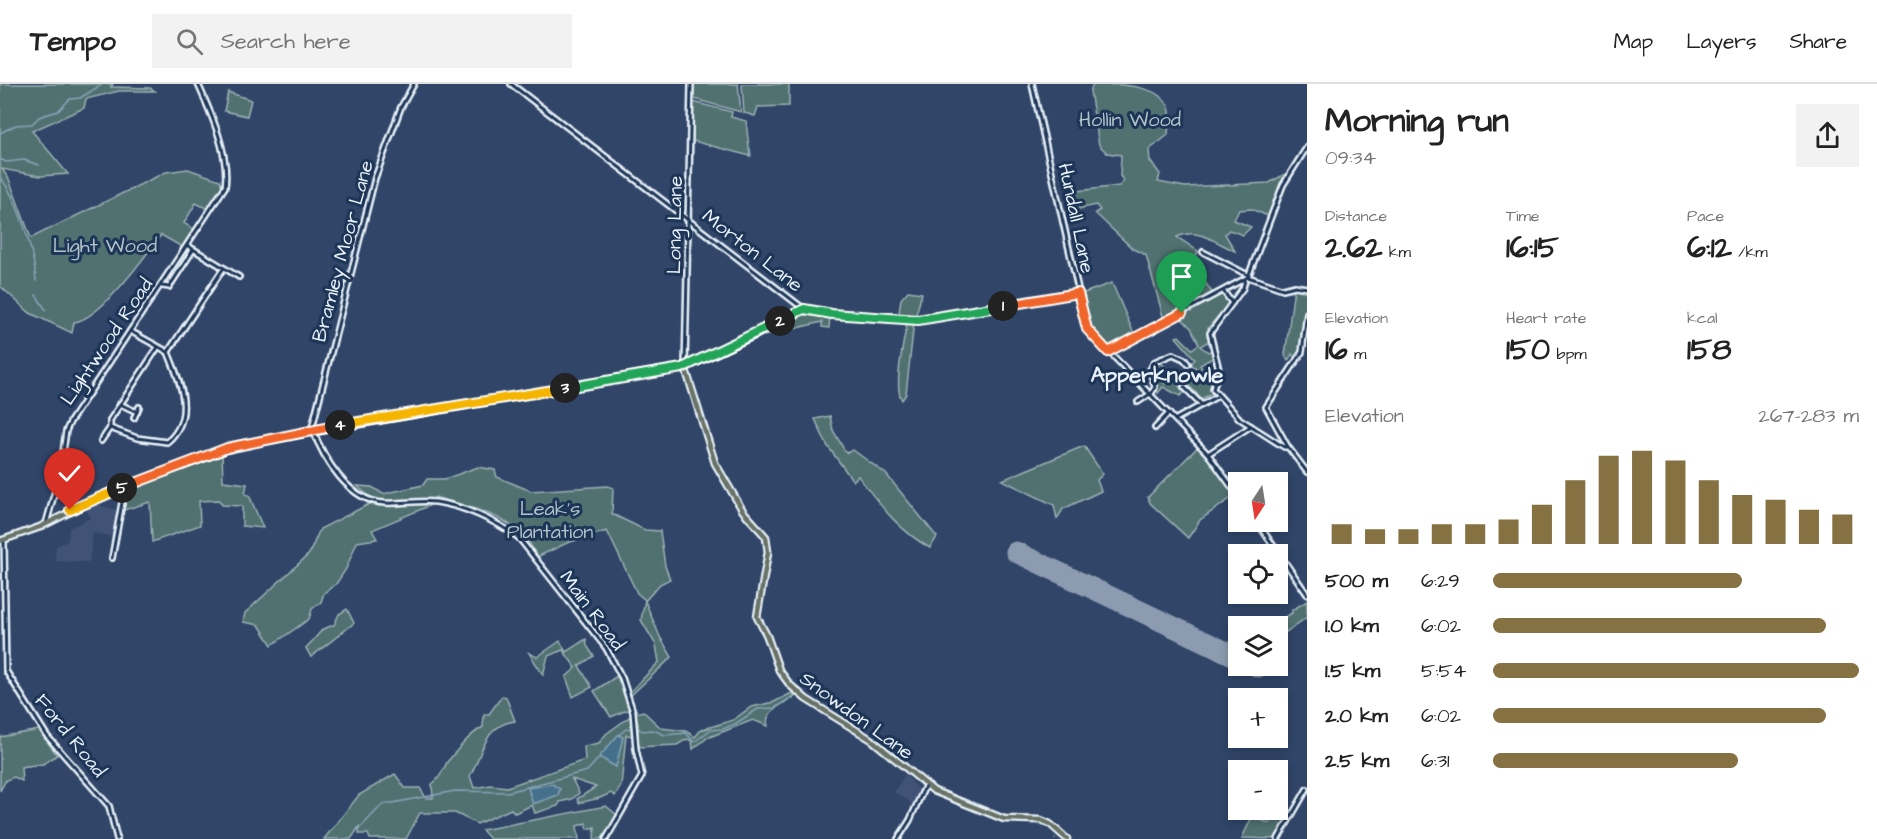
<!DOCTYPE html>
<html lang="en">
<head>
<meta charset="utf-8">
<style>
	body { margin:0; font-family:"Architects Daughter",sans-serif; background:#f2f2f2; color:#222; height:100vh; display:flex; flex-direction:column; font-size:22px; white-space:nowrap }
	* { box-sizing:border-box; margin:0 }
	p { font-size:20px; color:#767676 }
	.icon { flex:none; width:33px; height:33px; fill:none; stroke:currentColor; stroke-width:2; stroke-linecap:round; stroke-linejoin:round }
	.map { position:relative; flex:1; overflow:hidden }
	.side { display:flex; flex-direction:column; background:#fff; width:570px }
	.side>* { flex:none }
	.needle { width:39px; rotate:192deg }
	.buttons { position:absolute; left:1228px; top:388px; display:grid; gap:12px }
	.buttons a { display:grid; place-items:center; width:60px; height:60px; border-radius:0px; background:#fff; box-shadow:0 3px 9px #0003; font-size:30px }
	.pin { position:absolute; display:grid; place-items:center; width:51px; height:51px; color:#fff; margin:-62px -26px; border-radius:50% 50% 50% 0; rotate:-45deg; box-shadow:0 0 6px #0007 }
	.pin .icon { rotate:45deg }
	.km { position:absolute; width:30px; height:30px; margin:-15px; border-radius:50%; background:#222; color:#fff; font-size:16px; line-height:30px; text-align:center }
	.round { display:grid; place-items:center; flex:none; width:63px; height:63px; border-radius:0px; background:#f2f2f2 }
	.headline { display:flex; align-items:center; justify-content:space-between; height:102px; padding:0 18px }
	h1 { font-size:33px; font-weight:800; line-height:45px }
	.figures { display:grid; grid-template-columns:repeat(3,1fr); gap:9px; height:102px; padding:6px 18px }
	.figures div { display:grid; align-content:center }
	.figures b { font-size:30px; font-weight:800 }
	.figures small { font-size:16px; font-weight:400 }
	.figures p { font-size:16px }
	.chart { height:168px; padding:12px 18px }
	.chart p { display:flex; justify-content:space-between }
	.chart svg { width:100%; height:108px; margin-top:6px; stroke:#857141; stroke-width:6 }
	ul { padding:0 18px; list-style:none; font-size:20px }
	li { display:grid; grid-template-columns:96px 72px 1fr; align-items:center; height:45px }
	li i { height:15px; border-radius:8px; background:#857141 }
	header { display:flex; align-items:center; gap:36px; box-sizing:border-box; height:84px; padding:0 30px; background:#fff; border-bottom:2px solid #e0e0e0 }
	header strong { font-size:28px }
	nav { display:flex; gap:33px; margin-inline-start:auto; font-size:21px }
	.search { width:420px; height:54px; background:#f2f2f2; display:flex; align-items:center; gap:15px; box-sizing:border-box; padding:0 21px; border-radius:0px; color:#767676; font-size:22px }
	main { display:flex; flex:1; min-height:0 }
	.map>svg:first-child { display:block }
	.built { fill:#405377 }
	.green { fill:#517171; stroke:#9cb1b4; stroke-width:1.5 }
	.water { fill:#45708c; stroke:#86a4b7; stroke-width:1.5 }
	.lines { fill:none; stroke-linecap:round; stroke-linejoin:round }
	.stream { stroke:#86a4b7; stroke-width:1.5 }
	.runway { stroke:#8c9bb0; stroke-width:21 }
	.minor-casing { stroke:#e8f1f8; stroke-width:8 }
	.major-casing { stroke:#e8f1f8; stroke-width:9 }
	.minor { stroke:#1d3557; stroke-width:3 }
	.major { stroke:#687266; stroke-width:4.5 }
	.split-1-casing { stroke:#fff; stroke-width:12 }
	.split-2-casing { stroke:#fff; stroke-width:12 }
	.split-3-casing { stroke:#fff; stroke-width:12 }
	.split-4-casing { stroke:#fff; stroke-width:12 }
	.split-5-casing { stroke:#fff; stroke-width:12 }
	.split-6-casing { stroke:#fff; stroke-width:12 }
	.split-1 { stroke:#f0652b; stroke-width:8 }
	.split-2 { stroke:#22a559; stroke-width:8 }
	.split-3 { stroke:#22a559; stroke-width:8 }
	.split-4 { stroke:#f5b400; stroke-width:8 }
	.split-5 { stroke:#f0652b; stroke-width:8 }
	.split-6 { stroke:#f5b400; stroke-width:8 }
	.labels { text-anchor:middle; stroke-width:6; stroke-linejoin:round; paint-order:stroke }
	.park-label { font-size:20px; fill:#b3c4c9; stroke:#1d3557 }
	.street-label { font-size:20px; fill:#e8f1f8; stroke:#1d3557 }
	.quarter-label { font-size:22px; font-weight:bold; fill:#e8f1f8; stroke:#1d3557 }
</style>
</head>
<body>
<header>
<strong>Tempo</strong>
<div class="search"><svg class="icon" aria-label="search" viewBox="0 0 24 24"><circle cx="10" cy="10" r="6"/><path d="M15 15l6 6"/></svg>Search here</div>
<nav><a>Map</a><a>Layers</a><a>Share</a></nav>
</header>
<main>
<div class="map">
<svg width="1307" height="755" viewBox="0 0 1307 755">
	<rect width="100%" height="100%" fill="#304568"/>
	<filter id="ink" filterUnits="userSpaceOnUse"><feTurbulence type="fractalNoise" baseFrequency=".0167" numOctaves="2"/><feDisplacementMap in="SourceGraphic" scale="12" xChannelSelector="R" yChannelSelector="G"/><feConvolveMatrix kernelMatrix="1 2 1 2 8 2 1 2 1" color-interpolation-filters="sRGB"/></filter>
	<g filter="url(#ink)">
		<!-- built -->
		<g class="built">
			<path d="M103,414L101,422L119,426L114,453L93,449L89,478L55,477L56,462L68,457L69,444L91,434L84,422Z"/>
			<path d="M905,690L921,708L914,724L911,723L910,718L894,708Z"/>
		</g>
		<!-- green -->
		<g class="green">
			<path d="M0,0H113L111,3L150,4L155,7H119L86,15L84,24L32,47L68,90L40,92L2,85L9,95L31,154L166,88L188,85L220,96L222,104L210,126L196,119L184,139L196,147L184,164L161,151C145,172 100,236 74,238L72,249L30,229L0,202Z"/>
			<path d="M694,0H738L741,28L694,15Z"/>
			<path d="M742,0H789V22L758,23L755,32L744,29Z"/>
			<path d="M1093,0C1118,0 1164,0 1170,27C1171,34 1168,44 1168,51L1149,66L1150,77L1160,90L1158,98L1185,103L1269,99L1285,90L1268,132L1251,125L1239,126L1234,136L1251,143L1243,151L1229,146L1225,150L1235,167C1215,158 1197,143 1177,153L1198,167L1191,185L1201,192L1213,210L1164,236L1146,171L1133,165L1095,129L1100,126L1096,121L1079,125L1075,118L1077,107L1119,102L1124,97L1120,92L1121,71L1107,69L1099,61L1090,7Z"/>
			<path d="M228,8L251,16L247,32L224,27Z"/>
			<path d="M693,18L732,28L731,33L746,37L750,72L693,57Z"/>
			<path d="M1112,199L1135,252L1109,263L1089,244L1081,210Z"/>
			<path d="M1294,204L1307,205C1307,228 1306,255 1297,276L1292,270L1288,277L1285,271Z"/>
			<path d="M908,207L922,209L914,238L906,310L902,316C893,304 904,255 907,239L881,237L898,236L901,215Z"/>
			<path d="M1220,210L1224,211L1229,219L1208,244L1207,251L1211,256L1200,262L1208,268L1213,266L1214,273L1200,281L1206,292L1218,286L1211,302L1212,309L1202,315L1187,300L1181,299L1178,301L1184,308L1180,312L1163,303L1158,309C1156,299 1148,285 1159,276L1166,284L1158,293L1165,300L1172,293L1178,298L1186,288L1193,296L1200,287L1191,280L1195,275L1176,253L1179,252L1192,265L1199,260L1191,244L1180,233Z"/>
			<path d="M804,229L830,233L829,244L822,243V238L764,252Z"/>
			<path d="M830,332L833,346L846,369L853,366L886,390L937,453L930,464C898,446 880,421 858,392L853,397L827,361L815,335Z"/>
			<path d="M1084,362L1103,390L1097,396L1101,407L1063,425L1057,435L1054,421L1002,396Z"/>
			<path d="M1199,362L1234,412L1200,436L1188,454L1150,419L1148,413Z"/>
			<path d="M222,368L223,397L247,400L245,410L249,411L263,444L242,442V422L222,421L219,416L199,417L200,441L152,458L150,418L124,426L128,405Z"/>
			<path d="M478,383L495,386L497,393L531,407L608,402L613,404L612,430L645,446L660,447L665,482L670,495L660,500L645,517L660,553L672,573L630,612V608L659,578L656,561L641,536L645,516L637,509L607,447L567,459L537,473C521,433 473,424 435,413L429,422L372,446L377,455L357,458L346,485L336,500L324,509L321,518L312,525L309,535L272,561L259,541L243,538L245,529L309,470L320,445L375,417L357,402L372,403L383,410L423,401L427,395H445Z"/>
			<path d="M1307,517V533L1286,548L1276,538L1292,529V526Z"/>
			<path d="M347,525L354,539L311,573L306,564L323,545L334,541L339,530Z"/>
			<path d="M586,555L587,562L594,572L579,582L592,603L573,613L566,593L576,584L563,566L548,572L543,591L529,569L537,573L560,557L566,568Z"/>
			<path d="M617,592L629,625L611,633L594,607Z"/>
			<path d="M792,609L796,612C785,619 763,627 768,642L753,636L707,654L693,665L692,657L687,655L677,661L638,663V640L635,629L643,627L661,644L686,647L695,653L701,646L733,636L751,623L774,618Z"/>
			<path d="M502,612L506,613L515,637C484,641 483,669 470,692L474,704L491,701L507,703L585,676L584,662L599,659L606,650L632,631L633,652L626,651L621,702L615,712L611,709L600,714L579,719L577,715L596,703L572,695L579,709L572,715L560,718L558,722L535,729L532,721L515,729L511,725L477,740L455,729H420L406,755H370L368,750H359V743L351,755H324L359,711L395,690L405,704H420L426,714H433L432,700C442,693 442,686 448,677C458,665 470,650 483,643L484,630H489Z"/>
			<path d="M39,646L57,671L43,680L21,683L22,697L14,693L6,696L0,707V653Z"/>
			<path d="M606,722L617,731L603,755H594L595,743L588,745L586,739L577,742L579,755H490L482,746Z"/>
			<path d="M1275,726L1287,734L1275,755L1242,754L1252,733L1269,739Z"/>
		</g>
		<!-- water -->
		<g class="water">
			<path d="M618,651L623,653L616,683L599,673Z"/>
			<path d="M552,700L560,705L558,711L533,720L528,704Z"/>
		</g>
		<g class="lines">
			<!-- stream -->
			<g class="stream">
				<path d="M0,49L16,41L32,40L39,33L58,27L70,15L80,14L103,0"/>
				<path d="M750,64L751,72"/>
				<path d="M0,75L6,78L24,76L39,81"/>
				<path d="M0,93C18,115 34,168 36,197"/>
				<path d="M36,211L46,226"/>
				<path d="M619,651L626,645L637,643L642,647L653,646L665,651L686,649L694,658L710,646L723,645L735,640L758,625L775,624L795,611"/>
				<path d="M358,746L382,721L455,707L508,708L587,687L600,673"/>
				<path d="M1055,755V754"/>
			</g>
			<!-- runway -->
			<g class="runway">
				<path d="M1016,468L1239,574"/>
				<path d="M1257,582L1258,583"/>
			</g>
			<!-- minor casing -->
			<g class="minor-casing">
				<g id="minor">
					<path d="M414,0L401,23L375,94L312,344C323,374 349,418 385,419C402,420 419,416 436,418C464,422 496,437 519,454L606,564L622,594L633,628L636,665L642,692L606,755"/>
					<path d="M511,0L804,225"/>
					<path d="M691,0L685,283L757,251L804,225L832,230L917,236L1078,209"/>
					<path d="M1032,0L1087,245L1208,370L1239,413"/>
					<path d="M188,162L239,193"/>
					<path d="M1203,168L1248,191"/>
					<path d="M1248,193L1283,101L1307,63"/>
					<path d="M1248,193L1283,205L1295,202L1307,204"/>
					<path d="M1245,196L1243,204L1210,249L1219,286L1213,305L1240,335L1284,363H1288"/>
					<path d="M162,202L169,203L193,166"/>
					<path d="M1224,208L1232,219"/>
					<path d="M1307,229L1302,268L1266,323L1288,363L1307,388"/>
					<path d="M168,268L223,185"/>
					<path d="M1108,268L1248,193"/>
					<path d="M1184,303L1202,321"/>
					<path d="M1151,310L1155,303L1150,286L1154,278L1173,270L1184,275L1188,280"/>
					<path d="M1138,318L1150,310"/>
					<path d="M120,320L137,328"/>
					<path d="M134,334L139,323"/>
					<path d="M1176,335L1216,313"/>
					<path d="M110,344L137,354L167,358C196,334 180,297 168,268L130,247"/>
					<path d="M110,344V336L158,263"/>
					<path d="M1155,344L1169,329"/>
					<path d="M101,357L110,344"/>
					<path d="M1208,370L1251,342"/>
					<path d="M1257,438L1307,510"/>
					<path d="M46,440L60,389L66,347L70,338L225,103C230,71 211,29 198,0"/>
					<path d="M4,457L6,587L47,652L109,722L117,755"/>
					<path d="M112,474L125,402"/>
					<path d="M898,755L910,736L925,702"/>
					<path d="M1278,755L1307,705"/>
				</g>
			</g>
			<!-- major casing -->
			<g class="major-casing">
				<path id="major" d="M0,457L40,443L110,408L239,361L685,283L715,379L743,427L766,453L768,468L757,533L767,552L779,586L790,601L806,615L872,656L934,707L1004,735L1041,736L1050,740L1067,755"/>
			</g>
			<!-- minor -->
			<use href="#minor" class="minor"/>
			<!-- major -->
			<use href="#major" class="major"/>
		</g>
	</g>
	<g class="lines" filter="url(#ink)">
		<!-- split-1 casing -->
		<g class="split-1-casing">
			<path id="split-1" d="M1003,222L1078,209L1087,245L1108,268L1182,229"/>
		</g>
		<!-- split-2 casing -->
		<g class="split-2-casing">
			<path id="split-2" d="M780,237L804,225L832,230L918,236L1003,222"/>
		</g>
		<!-- split-3 casing -->
		<g class="split-3-casing">
			<path id="split-3" d="M565,304L682,284L780,237"/>
		</g>
		<!-- split-4 casing -->
		<g class="split-4-casing">
			<path id="split-4" d="M340,341L565,304"/>
		</g>
		<!-- split-5 casing -->
		<g class="split-5-casing">
			<path id="split-5" d="M122,404L227,364L340,341"/>
		</g>
		<!-- split-6 casing -->
		<g class="split-6-casing">
			<path id="split-6" d="M70,426L122,404"/>
		</g>
		<!-- split-1 -->
		<use href="#split-1" class="split-1"/>
		<!-- split-2 -->
		<use href="#split-2" class="split-2"/>
		<!-- split-3 -->
		<use href="#split-3" class="split-3"/>
		<!-- split-4 -->
		<use href="#split-4" class="split-4"/>
		<!-- split-5 -->
		<use href="#split-5" class="split-5"/>
		<!-- split-6 -->
		<use href="#split-6" class="split-6"/>
	</g>
	<g class="labels">
		<!-- park labels -->
		<g class="park-label">
			<text x="1130" y="42">Hollin Wood</text>
			<text x="105" y="168">Light Wood</text>
			<text x="550" y="431">Leak's<tspan x="550" dy="23">Plantation</tspan></text>
		</g>
		<!-- street labels -->
		<g class="street-label">
			<text transform="translate(1077 134) rotate(78)" y="7">Hundall Lane</text>
			<text transform="translate(674 141) rotate(-89)" y="7">Long Lane</text>
			<text transform="translate(753 166) rotate(38)" y="7">Morton Lane</text>
			<text transform="translate(342 167) rotate(-75)" y="7">Bramley Moor Lane</text>
			<text transform="translate(106 257) rotate(-56)" y="7">Lightwood Road</text>
			<text transform="translate(593 526) rotate(53)" y="7">Main Road</text>
			<text transform="translate(857 631) rotate(36)" y="7">Snowdon Lane</text>
			<text transform="translate(71 651) rotate(51)" y="7">Ford Road</text>
		</g>
		<!-- quarter labels -->
		<g class="quarter-label">
			<text x="1157" y="298">Apperknowle</text>
		</g>
	</g>
</svg>
<div class="buttons">
<a><svg class="needle" viewBox="-14 -14 28 28"><path d="M0-13l5 13h-10z" fill="#e53935"/><path d="M0 13l5-13h-10z" fill="#767676"/></svg></a>
<a><svg class="icon" aria-label="locate" viewBox="0 0 24 24"><circle cx="12" cy="12" r="6"/><path d="M12 2v4M12 18v4M2 12h4M18 12h4"/></svg></a>
<a><svg class="icon" aria-label="layers" viewBox="0 0 24 24"><path d="M12 4l9 5-9 5-9-5zM3 14l9 5 9-5"/></svg></a>
<a>+</a>
<a>−</a>
</div>
<div class="pin" style="left:1182px;top:229px;background:#1e9e55"><svg class="icon" aria-label="arrive" viewBox="0 0 24 24"><path d="M6 21V4h12l-3 4 3 4H6"/></svg></div>
<div class="pin" style="left:70px;top:426px;background:#d93025"><svg class="icon" aria-label="check" viewBox="0 0 24 24"><path d="M5 12l5 5 9-10"/></svg></div>
<b class="km" style="left:1003px;top:222px">1</b>
<b class="km" style="left:780px;top:237px">2</b>
<b class="km" style="left:565px;top:304px">3</b>
<b class="km" style="left:340px;top:341px">4</b>
<b class="km" style="left:122px;top:404px">5</b>
</div>
<section class="side">
<div class="headline"><div><h1>Morning run</h1><p>09:34</p></div><a class="round"><svg class="icon" aria-label="share" viewBox="0 0 24 24"><path d="M12 15V3M7 8l5-5 5 5M5 13v7h14v-7"/></svg></a></div>
<div class="figures">
<div><p>Distance</p><b>2.62<small> km</small></b></div>
<div><p>Time</p><b>16:15</b></div>
<div><p>Pace</p><b>6:12<small> /km</small></b></div>
</div>
<div class="figures">
<div><p>Elevation</p><b>16<small> m</small></b></div>
<div><p>Heart rate</p><b>150<small> bpm</small></b></div>
<div><p>kcal</p><b>158</b></div>
</div>
<div class="chart"><p><span>Elevation</span>267–283 m</p>
<svg viewBox="0 0 160 44" preserveAspectRatio="none"><path d="M5 44V36M15 44V38M25 44V38M35 44V36M45 44V36M55 44V34M65 44V28M75 44V18M85 44V8M95 44V6M105 44V10M115 44V18M125 44V24M135 44V26M145 44V30M155 44V32"/></svg>
</div>
<ul>
<li><b>500 m</b>6:29<i style="width:68%"></i></li>
<li><b>1.0 km</b>6:02<i style="width:91%"></i></li>
<li><b>1.5 km</b>5:54<i style="width:100%"></i></li>
<li><b>2.0 km</b>6:02<i style="width:91%"></i></li>
<li><b>2.5 km</b>6:31<i style="width:67%"></i></li>
</ul>
</section>
</main>
</body>
</html>
